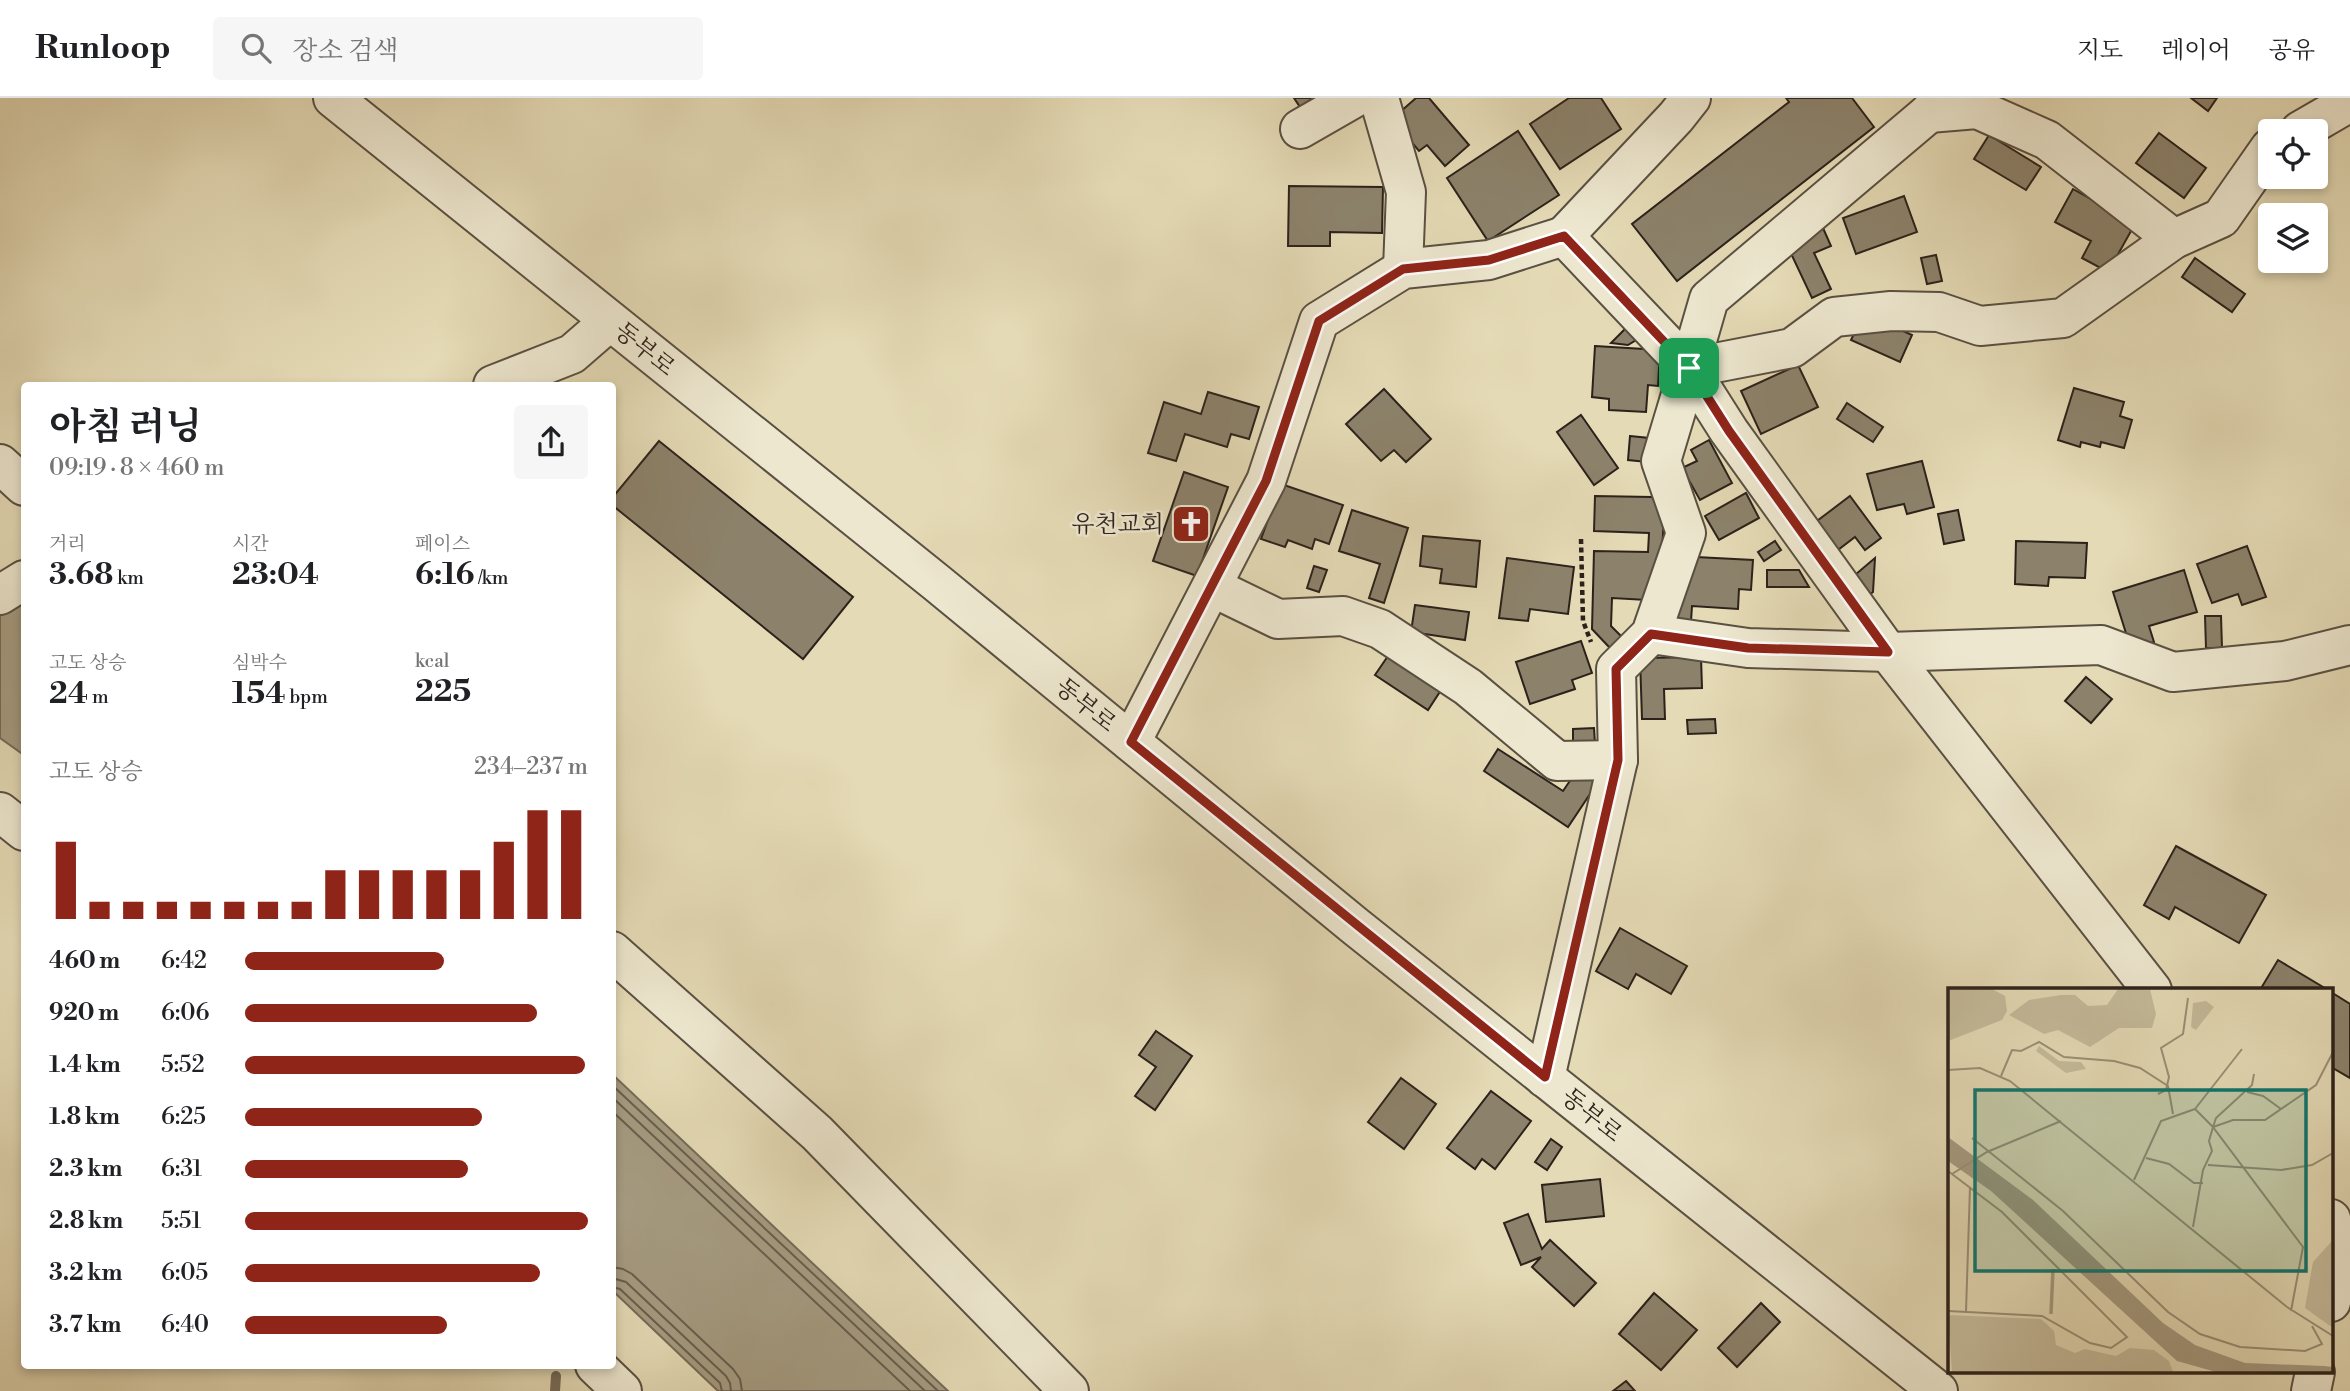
<!DOCTYPE html>
<html lang="ko">
<head>
<meta charset="utf-8">
<style>
	body { margin:0; font-family:"Libre Bodoni","Noto Serif KR",serif; background:#f6f6f6; color:#202124; height:100vh; display:flex; flex-direction:column; font-size:26px; white-space:nowrap }
	* { box-sizing:border-box; margin:0 }
	p { font-size:23px; color:#757577 }
	.icon { flex:none; width:38px; height:38px; fill:none; stroke:currentColor; stroke-width:2; stroke-linecap:round; stroke-linejoin:round }
	.map { position:relative; flex:1; overflow:hidden }
	.details { position:absolute; left:21px; top:284px; width:595px; height:987px; display:flex; flex-direction:column; background:#fff; border-radius:7px; box-shadow:0 4px 10px #0003 }
	.details>* { flex:none }
	.controls { position:absolute; left:2258px; top:21px; display:grid; gap:14px }
	.controls a { display:grid; place-items:center; width:70px; height:70px; border-radius:7px; background:#fff; box-shadow:0 4px 10px #0003; font-size:35px }
	.pin { position:absolute; display:grid; place-items:center; width:60px; height:60px; color:#fff; margin:-30px; border-radius:14px; box-shadow:0 4px 10px #0006 }
	.round { display:grid; place-items:center; flex:none; width:74px; height:74px; border-radius:7px; background:#f6f6f6 }
	.headline { display:flex; align-items:center; justify-content:space-between; height:119px; padding:0 28px }
	h1 { font-size:38px; font-weight:700; line-height:52px }
	.stats { display:grid; grid-template-columns:repeat(3,1fr); gap:10px; height:119px; padding:7px 28px }
	.stats div { display:grid; align-content:center }
	.stats b { font-size:30px; font-weight:700 }
	.stats small { font-size:19px; font-weight:400 }
	.stats p { font-size:19px }
	.chart { height:196px; padding:14px 28px }
	.chart p { display:flex; justify-content:space-between }
	.chart svg { width:100%; height:126px; margin-top:7px; stroke:#8f2418; stroke-width:6 }
	ul { padding:0 28px; list-style:none; font-size:23px }
	li { display:grid; grid-template-columns:112px 84px 1fr; align-items:center; height:52px }
	li i { height:18px; border-radius:9px; background:#8f2418 }
	header { display:flex; align-items:center; gap:42px; box-sizing:border-box; height:98px; padding:0 35px; background:#fff; border-bottom:2px solid #e0e0e0 }
	header strong { font-size:33px }
	nav { display:flex; gap:38px; margin-inline-start:auto; font-size:24px }
	.search { width:490px; height:63px; background:#f6f6f6; display:flex; align-items:center; gap:18px; box-sizing:border-box; padding:0 24px; border-radius:7px; color:#757577; font-size:26px }
	.map>svg:first-child { display:block }
	.water { fill:#a59b81; stroke:#756b58; stroke-width:2 }
	.lines { fill:none; stroke-linecap:round; stroke-linejoin:round }
	.shore { stroke:#685e4e; stroke-width:2 }
	.stream { stroke:#756b58; stroke-width:10 }
	.building { fill:#8c826b; stroke:#2c221b; stroke-width:2 }
	.minor-casing { stroke:#5a5042; stroke-width:42 }
	.path { stroke:#2c221b; stroke-width:4.5; stroke-dasharray:5 3.5; stroke-linecap:butt }
	.minor { stroke:#ede7cf; stroke-width:38 }
	.route-casing { stroke:#fff; stroke-width:14 }
	.route { stroke:#8f2418; stroke-width:9 }
	.labels { text-anchor:middle; stroke-width:5; stroke-linejoin:round; paint-order:stroke }
	.street-label { font-size:24px; fill:#2c221b; stroke:#ede7cf }
	.poi-label { font-size:24px; fill:#2c221b; stroke:#ede7cf; text-anchor:end }
	.inset-river { fill:none; stroke:#a59b81; stroke-width:3.5 }
	.inset-road { fill:none; stroke:#9a9077; stroke-width:2 }
	.view { fill:#0f766e; fill-opacity:0.15; stroke:#0f766e; stroke-width:3.5 }
	.inset-edge { fill:none; stroke:#2c221b; stroke-width:3.5 }
</style>
</head>
<body>
<header>
<strong>Runloop</strong>
<div class="search"><svg class="icon" aria-label="search" viewBox="0 0 24 24"><circle cx="10" cy="10" r="6"/><path d="M15 15l6 6"/></svg>장소 검색</div>
<nav><a>지도</a><a>레이어</a><a>공유</a></nav>
</header>
<div class="map">
<svg width="2350" height="1293" viewBox="0 0 2350 1293">
	<rect width="100%" height="100%" fill="#e4dab5"/>
	<filter id="stains"><feTurbulence type="fractalNoise" baseFrequency=".00286" numOctaves="4"/><feColorMatrix values="0 0 0 0 .2 0 0 0 0 .09 0 0 0 0 .02 0 0 0 .5 -.17"/></filter>
	<radialGradient id="worn" r=".72"><stop offset=".6" stop-color="#630" stop-opacity="0"/><stop offset="1" stop-color="#630" stop-opacity=".3"/></radialGradient>
	<!-- water -->
	<g class="water">
		<path d="M0,481L24,500V657L0,640Z"/>
		<path d="M613,977L948,1293H718L613,1193Z"/>
	</g>
	<g class="lines">
		<!-- shore -->
		<g class="shore">
			<path d="M612,987L938,1293"/>
			<path d="M612,999L925,1293"/>
			<path d="M612,1013L910,1293"/>
			<path d="M612,1169L623,1171L632,1176L733,1271L740,1281L742,1293"/>
			<path d="M612,1180L626,1184L726,1278L730,1285L731,1293"/>
			<path d="M612,1189L620,1191L720,1285L722,1293"/>
		</g>
		<!-- stream -->
		<path class="stream" d="M555,1293L556,1278"/>
	</g>
	<!-- building -->
	<g class="building">
		<path d="M1294,0H1313L1300,9Z"/>
		<path d="M1416,0H1429L1469,47L1445,68L1427,47L1419,53L1392,21Z"/>
		<path d="M1569,0H1601L1621,31L1560,71L1530,26Z"/>
		<path d="M1786,0H1852L1874,29L1677,183L1632,126L1789,4Z"/>
		<path d="M2191,0H2217L2208,13Z"/>
		<path d="M1518,33L1559,97L1488,143L1447,80Z"/>
		<path d="M2159,35L2206,70L2184,100L2136,65Z"/>
		<path d="M1989,37L2041,69L2026,92L1974,61Z"/>
		<path d="M1289,88L1383,89L1382,135L1330,134V148H1288Z"/>
		<path d="M2073,91L2135,126L2108,174L2082,160L2091,143L2055,124Z"/>
		<path d="M1904,98L1917,134L1856,156L1843,120Z"/>
		<path d="M1823,130L1831,148L1814,155L1831,191L1812,200L1787,147Z"/>
		<path d="M1936,157L1942,183L1927,186L1921,160Z"/>
		<path d="M2195,160L2245,196L2232,214L2182,179Z"/>
		<path d="M1879,222L1912,237L1900,264L1851,242L1859,225Z"/>
		<path d="M1629,227L1641,239L1628,247L1611,245Z"/>
		<path d="M1595,248L1660,252L1658,288L1648,287L1646,314L1609,312V301L1592,299Z"/>
		<path d="M1798,267L1818,309L1761,336L1741,293Z"/>
		<path d="M2074,290L2124,304L2120,318L2132,322L2124,350L2101,344L2100,349L2081,344L2080,349L2058,342Z"/>
		<path d="M1384,291L1431,341L1406,364L1394,352L1381,363L1346,326Z"/>
		<path d="M1208,294L1259,309L1249,341L1231,336L1227,349L1185,336L1176,363L1148,355L1164,304L1201,316Z"/>
		<path d="M1847,305L1883,329L1873,344L1837,321Z"/>
		<path d="M1581,317L1618,370L1594,387L1557,334Z"/>
		<path d="M1630,338L1649,340L1647,364L1628,362Z"/>
		<path d="M1709,342L1732,385L1700,402L1682,370L1697,363L1691,352Z"/>
		<path d="M659,343L853,499L803,561L612,407V400Z"/>
		<path d="M1922,363L1934,409L1907,416L1904,406L1877,412L1867,376Z"/>
		<path d="M1184,374L1228,389L1197,478L1153,463Z"/>
		<path d="M1281,386L1343,407L1329,446L1315,441L1312,451L1288,442L1285,449L1261,441Z"/>
		<path d="M1746,395L1759,420L1719,442L1705,418Z"/>
		<path d="M1595,398L1652,399L1664,418L1661,472L1647,502L1612,500L1611,528L1622,539L1610,550L1592,531L1594,453L1648,454L1649,435L1594,433Z"/>
		<path d="M1850,398L1881,440L1865,452L1855,439L1834,455L1813,426Z"/>
		<path d="M1352,412L1408,430L1384,505L1369,500L1380,466L1339,453Z"/>
		<path d="M1958,412L1964,442L1944,446L1938,416Z"/>
		<path d="M1423,438L1480,443L1476,489L1440,485L1442,471L1420,468Z"/>
		<path d="M1775,443L1781,452L1764,463L1758,454Z"/>
		<path d="M2016,443L2087,445L2085,480L2049,479L2048,488L2015,486Z"/>
		<path d="M2247,448L2266,499L2242,507L2238,496L2212,505L2197,466Z"/>
		<path d="M1696,459L1753,462L1751,492L1739,491L1738,511L1692,508L1691,523H1671Z"/>
		<path d="M1507,460L1574,469L1568,516L1530,511L1528,523L1499,520Z"/>
		<path d="M1875,460L1873,494L1865,500L1849,482Z"/>
		<path d="M1314,468L1327,472L1319,494L1307,490Z"/>
		<path d="M1767,472H1799L1809,489H1767Z"/>
		<path d="M2184,472L2197,514L2149,528L2154,544L2131,551L2113,494Z"/>
		<path d="M1415,507L1469,514L1465,542L1411,534Z"/>
		<path d="M2205,518H2221L2222,550H2206Z"/>
		<path d="M1581,543L1592,575L1572,582L1575,591L1530,606L1516,564Z"/>
		<path d="M1390,555L1443,589L1428,612L1375,577Z"/>
		<path d="M1701,559L1702,590L1664,591L1665,621H1642L1640,560Z"/>
		<path d="M2086,579L2112,601L2091,625L2065,603Z"/>
		<path d="M1715,621L1716,635L1688,636L1687,622Z"/>
		<path d="M1594,630L1595,646L1573,647V631Z"/>
		<path d="M1498,651L1563,693L1578,671L1598,684L1568,729L1484,673Z"/>
		<path d="M2176,748L2266,797L2239,845L2175,809L2169,821L2144,807Z"/>
		<path d="M1620,830L1687,868L1671,896L1636,876L1628,891L1596,873Z"/>
		<path d="M2278,862L2328,892H2260Z"/>
		<path d="M2331,894L2350,906V980L2331,969Z"/>
		<path d="M1156,933L1192,958L1155,1012L1135,998L1156,969L1139,957Z"/>
		<path d="M1401,980L1436,1006L1404,1051L1368,1024Z"/>
		<path d="M1491,993L1531,1023L1495,1071L1482,1061L1475,1071L1447,1050Z"/>
		<path d="M1551,1041L1562,1049L1547,1072L1535,1064Z"/>
		<path d="M1600,1081L1604,1118L1546,1124L1542,1087Z"/>
		<path d="M1528,1116L1542,1151L1550,1142L1596,1185L1574,1208L1532,1169L1541,1159L1521,1167L1504,1125Z"/>
		<path d="M1654,1195L1697,1232L1661,1272L1619,1236Z"/>
		<path d="M1761,1205L1780,1224L1737,1269L1718,1250Z"/>
		<path d="M1626,1283L1635,1293H1613Z"/>
	</g>
	<g class="lines">
		<!-- minor casing -->
		<g class="minor-casing">
			<g id="minor">
				<path d="M333,0L937,485L1355,828L1938,1293"/>
				<path d="M1379,0L1406,94L1403,171"/>
				<path d="M1941,0L1929,15L1709,201L1689,270L1729,333L1888,554L2152,892"/>
				<path d="M1929,15L1977,11L2047,42L2174,141"/>
				<path d="M1300,31L1354,0"/>
				<path d="M2300,33L2350,4"/>
				<path d="M1564,138L1676,19L1691,0"/>
				<path d="M1689,270L1792,250L1834,219L1891,213L1939,214L1980,228L2063,220L2174,141L2221,120L2270,50"/>
				<path d="M493,287L572,256L610,223"/>
				<path d="M0,366L24,388"/>
				<path d="M1212,489L1278,521L1343,518L1380,531L1468,589L1557,663L1618,662"/>
				<path d="M0,497L24,482"/>
				<path d="M1651,536L1748,550L1888,554L2101,547L2173,574L2285,563L2350,547"/>
				<path d="M1131,644L1266,383L1319,223L1403,171L1489,162L1564,138L1689,270L1661,363L1686,435L1651,536L1616,571L1618,662L1545,980"/>
				<path d="M0,714L24,733"/>
				<path d="M612,853L817,1035L1069,1293"/>
				<path d="M2331,1121L2342,1154L2331,1204"/>
				<path d="M595,1267L622,1293"/>
				<path d="M2311,1293L2315,1274"/>
			</g>
		</g>
		<!-- path -->
		<path class="path" d="M1581,441L1583,523L1591,544"/>
		<!-- minor -->
		<use href="#minor" class="minor"/>
	</g>
	<g class="lines">
		<!-- route casing -->
		<g class="route-casing">
			<path id="route" d="M1564,138L1689,270L1729,333L1888,554L1748,550L1651,536L1616,571L1618,662L1545,979L1131,644L1266,383L1319,223L1403,171L1489,162Z"/>
		</g>
		<!-- route -->
		<use href="#route" class="route"/>
	</g>
	<!-- icons -->
	<defs>
		<g id="church-square" transform="scale(2.0125)"><rect x="-9" y="-9" width="18" height="18" rx="4" fill="#8f2418" stroke="#ede7cf"/><path d="M-1.2-6h2.4v3.5h3.3v2.4h-3.3V6h-2.4V-.1h-3.3v-2.4h3.3Z" fill="#fff"/></g>
	</defs>
	<g fill-rule="evenodd">
		<use href="#church-square" x="1191" y="426"/>
	</g>
	<g class="labels">
		<!-- street labels -->
		<g class="street-label">
			<text transform="translate(645 251) rotate(39)" y="8">동부로</text>
			<text transform="translate(1086 607) rotate(39)" y="8">동부로</text>
			<text transform="translate(1592 1017) rotate(39)" y="8">동부로</text>
		</g>
		<!-- poi labels -->
		<g class="poi-label">
			<text x="1164" y="434">유천교회</text>
		</g>
	</g>
	<!-- overview -->
	<g transform="translate(1948 890)">
		<rect width="385" height="385" fill="#e4dab5"/>
		<path d="M1,1H44L57,8L59,23L54,32L0,53ZM170,1H202L208,26L204,40H171L142,59L110,42L96,46L61,27L81,12L113,7H127L140,18L159,17ZM258,13L266,19L248,42L243,39L245,15ZM91,58L111,73L133,74L138,81L118,85L88,63ZM385,252V340L357,320L365,274ZM0,327L93,331L106,343L108,357L127,365L137,361L168,368L182,360L206,362L221,373L225,384H4Z" fill="#c5bb9b"/>
		<path d="M0,149L85,212L215,335L247,357L297,375L376,378L385,379V384H268L229,373L43,203L0,173Z" fill="#a59b81"/>
		<path class="inset-river" d="M103,326L105,281"/>
		<path class="inset-road" d="M0,82L32,80L62,93L339,319L385,348M306,86L304,97L268,130L265,139L355,259L343,323M53,88L64,62L73,63L91,54L116,69L166,73L192,80L220,98L225,126M299,104L315,108L333,121M210,106L218,102L221,89L213,60L235,46L240,10M247,121L294,61M265,139L285,132H317L368,97L385,64M24,150L115,223L220,324L252,346L292,359L357,363L374,356L364,338M198,170L221,176L246,195H255M260,177L333,182L364,177L385,165M0,183L54,224L179,349L163,360L142,355L94,328L0,323M4,186L39,164L113,133M186,192L213,133L247,121L265,139L261,153L264,163L255,182L245,239M18,324L22,199"/>
		<path class="view" d="M27,102H358V283H27Z"/>
		<rect width="385" height="385" class="inset-edge"/>
	</g>
	<rect width="100%" height="100%" filter="url(#stains)"/>
	<rect width="100%" height="100%" fill="url(#worn)"/>
</svg>
<div class="controls">
<a><svg class="icon" aria-label="locate" viewBox="0 0 24 24"><circle cx="12" cy="12" r="6"/><path d="M12 2v4M12 18v4M2 12h4M18 12h4"/></svg></a>
<a><svg class="icon" aria-label="layers" viewBox="0 0 24 24"><path d="M12 4l9 5-9 5-9-5zM3 14l9 5 9-5"/></svg></a>
</div>
<div class="pin" style="left:1689px;top:270px;background:#1e9e55"><svg class="icon" aria-label="arrive" viewBox="0 0 24 24"><path d="M6 21V4h12l-3 4 3 4H6"/></svg></div>
<section class="details">
<div class="headline"><div><h1>아침 러닝</h1><p>09:19 · 8 × 460 m</p></div><a class="round"><svg class="icon" aria-label="share" viewBox="0 0 24 24"><path d="M12 15V3M7 8l5-5 5 5M5 13v7h14v-7"/></svg></a></div>
<div class="stats">
<div><p>거리</p><b>3.68<small> km</small></b></div>
<div><p>시간</p><b>23:04</b></div>
<div><p>페이스</p><b>6:16<small> /km</small></b></div>
</div>
<div class="stats">
<div><p>고도 상승</p><b>24<small> m</small></b></div>
<div><p>심박수</p><b>154<small> bpm</small></b></div>
<div><p>kcal</p><b>225</b></div>
</div>
<div class="chart"><p><span>고도 상승</span>234–237 m</p>
<svg viewBox="0 0 160 44" preserveAspectRatio="none"><path d="M5 44V17M15 44V38M25 44V38M35 44V38M45 44V38M55 44V38M65 44V38M75 44V38M85 44V27M95 44V27M105 44V27M115 44V27M125 44V27M135 44V17M145 44V6M155 44V6"/></svg>
</div>
<ul>
<li><b>460 m</b>6:42<i style="width:58%"></i></li>
<li><b>920 m</b>6:06<i style="width:85%"></i></li>
<li><b>1.4 km</b>5:52<i style="width:99%"></i></li>
<li><b>1.8 km</b>6:25<i style="width:69%"></i></li>
<li><b>2.3 km</b>6:31<i style="width:65%"></i></li>
<li><b>2.8 km</b>5:51<i style="width:100%"></i></li>
<li><b>3.2 km</b>6:05<i style="width:86%"></i></li>
<li><b>3.7 km</b>6:40<i style="width:59%"></i></li>
</ul>
</section>
</div>
</body>
</html>
